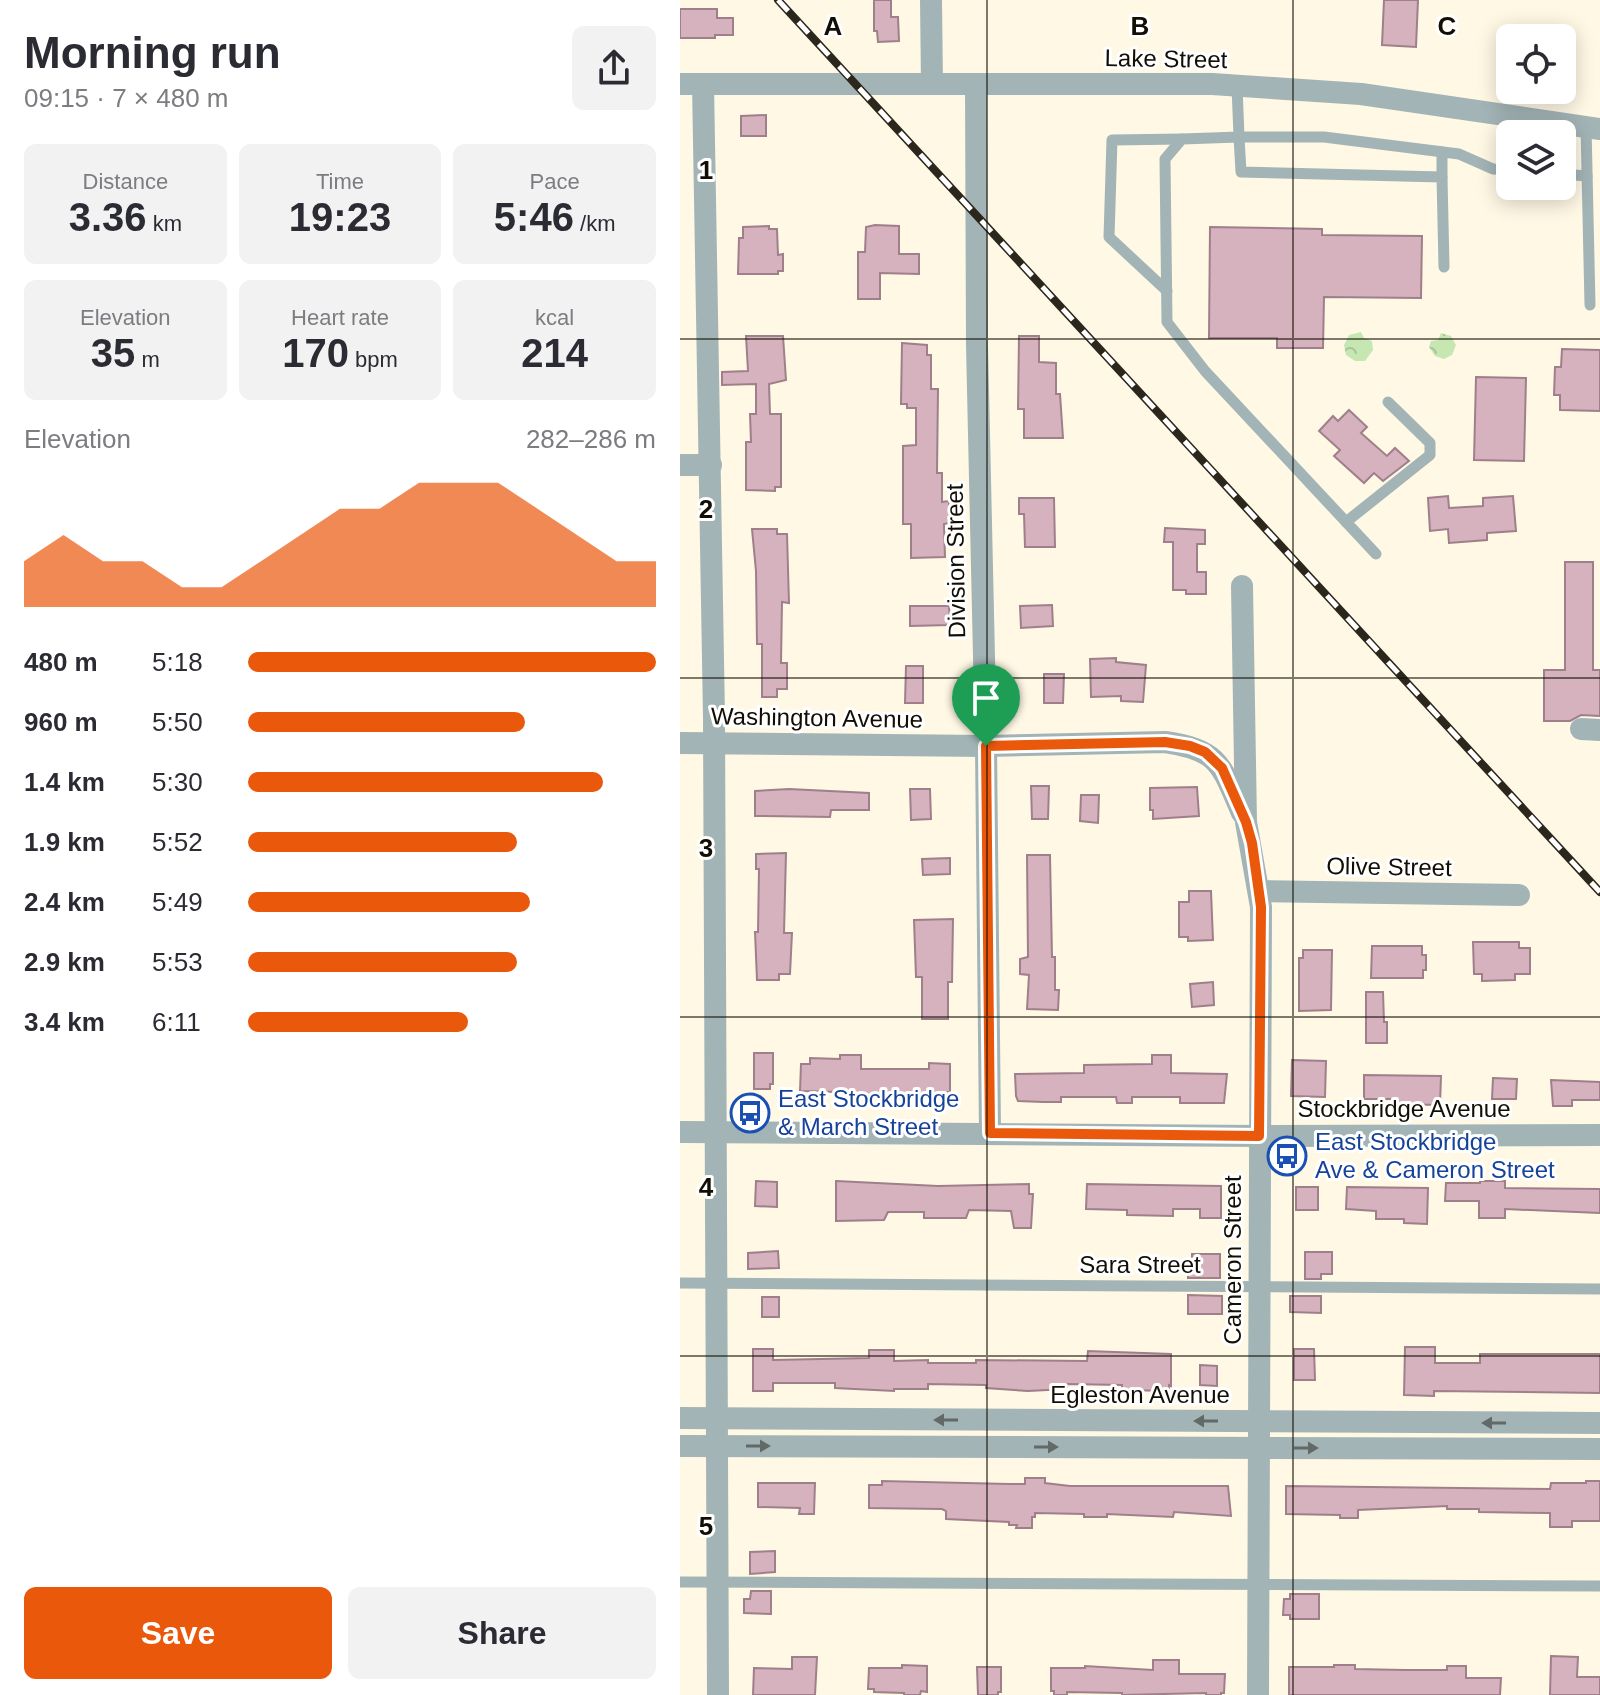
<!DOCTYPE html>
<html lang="en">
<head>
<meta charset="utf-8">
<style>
	body { margin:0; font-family:Helvetica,sans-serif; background:#f2f2f3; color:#2b2b33; height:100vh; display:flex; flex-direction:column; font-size:30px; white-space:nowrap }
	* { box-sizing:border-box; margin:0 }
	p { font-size:26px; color:#7c7c81 }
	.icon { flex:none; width:44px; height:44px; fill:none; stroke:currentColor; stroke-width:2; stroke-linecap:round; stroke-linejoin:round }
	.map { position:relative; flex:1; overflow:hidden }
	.panel { display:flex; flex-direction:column; background:#fff; width:680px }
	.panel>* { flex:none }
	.controls { position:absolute; left:816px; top:24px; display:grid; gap:16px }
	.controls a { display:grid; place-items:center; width:80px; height:80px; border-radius:12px; background:#fff; box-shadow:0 4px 20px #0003; font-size:40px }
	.pin { position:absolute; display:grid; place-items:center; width:68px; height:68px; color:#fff; margin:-82px -34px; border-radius:50% 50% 50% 0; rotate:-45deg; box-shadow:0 0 8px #0007 }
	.pin .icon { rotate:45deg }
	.round { display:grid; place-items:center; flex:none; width:84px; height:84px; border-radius:12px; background:#f2f2f3 }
	.head { display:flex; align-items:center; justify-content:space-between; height:136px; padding:0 24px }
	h1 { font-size:44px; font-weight:600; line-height:60px }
	.metrics { display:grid; grid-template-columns:repeat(3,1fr); gap:12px; height:136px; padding:8px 24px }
	.metrics div { display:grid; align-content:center; border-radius:12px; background:#f2f2f3; text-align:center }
	.metrics b { font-size:40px; font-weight:600 }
	.metrics small { font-size:22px; font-weight:400 }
	.metrics p { font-size:22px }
	.chart { height:224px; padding:16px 24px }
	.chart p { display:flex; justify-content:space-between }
	.chart svg { width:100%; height:144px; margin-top:8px; fill:#ea580c; opacity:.7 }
	.cta { display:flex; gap:16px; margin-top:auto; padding:16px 24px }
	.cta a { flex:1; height:92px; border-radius:12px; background:#ea580c; color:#fff; font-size:32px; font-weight:600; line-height:92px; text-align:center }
	.cta a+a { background:#f2f2f3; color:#2b2b33 }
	ul { padding:0 24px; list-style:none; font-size:26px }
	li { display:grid; grid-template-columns:128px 96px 1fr; align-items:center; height:60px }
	li i { height:20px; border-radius:10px; background:#ea580c }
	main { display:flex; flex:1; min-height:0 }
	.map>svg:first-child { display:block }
	.forest { fill:url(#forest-crowns) }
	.building { fill:#d5b2bd; stroke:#9f7f8a; stroke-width:2 }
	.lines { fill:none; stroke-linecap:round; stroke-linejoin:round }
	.lane { stroke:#a3b4b6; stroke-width:11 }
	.street { stroke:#a3b4b6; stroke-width:22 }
	.rail-casing { stroke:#2c271c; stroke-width:8 }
	.rail { stroke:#fff; stroke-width:5; stroke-dasharray:15; stroke-linecap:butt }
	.oneway { fill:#626966 }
	.route-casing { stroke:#fff; stroke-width:16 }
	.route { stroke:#ea580c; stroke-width:10 }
	.grid { fill:none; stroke:#120e04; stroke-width:2; stroke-opacity:0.55 }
	.labels { text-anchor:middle; stroke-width:6; stroke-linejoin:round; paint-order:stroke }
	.street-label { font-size:24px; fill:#120e04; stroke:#fff }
	.transit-label { font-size:24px; fill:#164399; stroke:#fff; text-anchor:start }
	.grid-label { font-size:26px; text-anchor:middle; font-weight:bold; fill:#120e04; stroke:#fff; stroke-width:6; stroke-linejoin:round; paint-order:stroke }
</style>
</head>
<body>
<main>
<section class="panel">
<div class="head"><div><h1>Morning run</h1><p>09:15 · 7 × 480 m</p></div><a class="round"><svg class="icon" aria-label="share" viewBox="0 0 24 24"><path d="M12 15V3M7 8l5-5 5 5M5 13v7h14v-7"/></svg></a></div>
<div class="metrics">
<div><p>Distance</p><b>3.36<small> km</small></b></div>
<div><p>Time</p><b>19:23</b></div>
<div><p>Pace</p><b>5:46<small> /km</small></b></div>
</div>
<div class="metrics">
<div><p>Elevation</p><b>35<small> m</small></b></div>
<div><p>Heart rate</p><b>170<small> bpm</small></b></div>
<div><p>kcal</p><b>214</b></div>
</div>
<div class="chart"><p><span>Elevation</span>282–286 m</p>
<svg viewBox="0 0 160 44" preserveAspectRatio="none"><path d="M0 44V30L10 22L20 30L30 30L40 38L50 38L60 30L70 22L80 14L90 14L100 6L110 6L120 6L130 14L140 22L150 30L160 30V44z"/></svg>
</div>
<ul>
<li><b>480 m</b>5:18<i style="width:100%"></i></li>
<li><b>960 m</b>5:50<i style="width:68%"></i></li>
<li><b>1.4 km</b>5:30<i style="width:87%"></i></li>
<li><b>1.9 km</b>5:52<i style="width:66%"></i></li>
<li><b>2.4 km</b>5:49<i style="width:69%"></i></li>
<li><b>2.9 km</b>5:53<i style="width:66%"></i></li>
<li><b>3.4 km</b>6:11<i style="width:54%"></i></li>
</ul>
<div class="cta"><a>Save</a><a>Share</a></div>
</section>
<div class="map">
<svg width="920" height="1695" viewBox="0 0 920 1695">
	<defs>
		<pattern id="forest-crowns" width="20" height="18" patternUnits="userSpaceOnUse" patternTransform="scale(2)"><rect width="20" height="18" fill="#c6e6b2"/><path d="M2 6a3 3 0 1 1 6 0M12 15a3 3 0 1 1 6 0" fill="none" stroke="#a9c497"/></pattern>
	</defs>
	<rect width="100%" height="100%" fill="#fff8e5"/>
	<!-- forest -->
	<g class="forest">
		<path d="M681,332L684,338L692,341L693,350L685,361H675L666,355L664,345L669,335Z"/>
		<path d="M761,333L771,336L776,345L772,355L764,359L755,356L749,347L751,341L758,340Z"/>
	</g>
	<!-- building -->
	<g class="building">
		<path d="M194,0H211V17H218L219,41L198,42L197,31H194Z"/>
		<path d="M704,0H738L736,47L702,45Z"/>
		<path d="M0,9H37V18H53V35H35V38H0Z"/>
		<path d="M86,115V136H61V116Z"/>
		<path d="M195,225L219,226V254H239V274L200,273V299H178V252H185L186,227Z"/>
		<path d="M89,226V229H97L98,255L103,254V271H98V274H58L59,238H63V227Z"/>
		<path d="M530,227L642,229V235L742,236L741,298L644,297L643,348H597V338H529Z"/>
		<path d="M66,336H103L106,380L89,384L90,414H101V487H95V491L66,490V442H71L70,414H76V384L42,385V372L68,371Z"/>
		<path d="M339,336H359V362L376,363V394H380L383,438H344V409H338Z"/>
		<path d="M222,343L247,345V355H251V389H258L257,473H262V502L269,501V523L264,524L265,557L231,558V524H223V446L236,445V408H227V404H221Z"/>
		<path d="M882,349L920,350V411L880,410V395H874L875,367H881Z"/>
		<path d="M796,377L846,378L844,461L794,460Z"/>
		<path d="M669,410L687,427L681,433L707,456L715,448L729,461L703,481L694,473L684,483L654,456L660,450L639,431L653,416L658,421Z"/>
		<path d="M768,496L769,508L803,506V498L833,496L836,531L807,533V540L769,543L768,529L750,531L748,498Z"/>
		<path d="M339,498H374L375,547H345L344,514H339Z"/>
		<path d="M485,528L525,530V544H517V572H526V594H506V590H493V542H484Z"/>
		<path d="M72,529H97V534H107L109,603L102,602L101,663H107V689H97V697H82V644H77L76,571Z"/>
		<path d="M885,562H913V670H920V716L901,715L890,721H864V670H885Z"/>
		<path d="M372,605L373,626L341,628L340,606Z"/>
		<path d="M230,606H269L270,625L230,626Z"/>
		<path d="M436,658V662L466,665L463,702L441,701V696L411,697L410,659Z"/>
		<path d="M226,666H243V703H225Z"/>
		<path d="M364,674H384L383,703H364Z"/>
		<path d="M351,786H369L368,819H352Z"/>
		<path d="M517,787L519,816L473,819V810H470V788Z"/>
		<path d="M109,789L189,793V810H151L150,817L75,816V791Z"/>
		<path d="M230,789H250L251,819L231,820Z"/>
		<path d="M401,795H419L418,823L400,821Z"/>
		<path d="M106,853L104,933H112L110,974H99V980H77L75,932H78L79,869H76V854Z"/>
		<path d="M347,855H370L372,957H375V990H379L378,1010L347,1009L349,975L340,974V959L348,957Z"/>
		<path d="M270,858V874L243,875L242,859Z"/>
		<path d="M509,891H531L533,940L508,941V937H499V902H509Z"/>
		<path d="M273,919L272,982H268V1019H242V977H236L234,920Z"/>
		<path d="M793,942H839V948H850V974H835V980L802,981V974H794Z"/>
		<path d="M692,946H742V955H746V970H743V978H691Z"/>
		<path d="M623,950H652L651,1010L619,1011V958H623Z"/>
		<path d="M533,982L534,1005L512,1007L510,984Z"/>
		<path d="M686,992H703L704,1022H707V1043H686Z"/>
		<path d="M74,1053H93V1084H90V1089H74Z"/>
		<path d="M160,1055H181V1069H249V1063L270,1064V1092H266V1099H250V1093H222V1099H204V1096H160V1092L120,1091L121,1064H130V1058L160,1059Z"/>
		<path d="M472,1055H491V1073L547,1074L544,1103H500V1097H452V1103H437L436,1097H381V1102H363L338,1101L336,1096L335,1074L404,1073V1065L472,1064Z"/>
		<path d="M612,1060L646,1061L645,1097L611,1096Z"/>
		<path d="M684,1075L761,1076L760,1105L713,1104V1099H684Z"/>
		<path d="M813,1078L837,1079L836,1099H812Z"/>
		<path d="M871,1080L920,1082V1100H892V1106H873Z"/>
		<path d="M76,1181L97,1182V1207L75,1206Z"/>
		<path d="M156,1181L258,1186L349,1184V1194H353L351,1228H334L331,1211L289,1210L286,1218H244V1212H208L204,1220L156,1221Z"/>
		<path d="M800,1181H825V1188L920,1189V1213L825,1209V1218H799V1201H765L766,1183H800Z"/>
		<path d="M407,1184L541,1186V1218H520V1209H493V1216L447,1215V1210L406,1209Z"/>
		<rect x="616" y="1187" width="22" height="23"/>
		<path d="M667,1187L748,1188L747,1224L724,1223V1219H696V1211L666,1209Z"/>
		<path d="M98,1251L99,1268L68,1269V1253Z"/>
		<path d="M625,1252H652V1274H641V1279H625Z"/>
		<path d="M512,1254H540V1278H508V1259H512Z"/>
		<path d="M508,1295L542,1296V1314H508Z"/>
		<path d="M610,1296H641V1313L610,1312Z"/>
		<rect x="82" y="1297" width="17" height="20"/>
		<path d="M725,1347H755V1363H800V1354H920V1393L754,1391V1396L724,1395Z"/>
		<path d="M73,1349H93V1360L189,1358V1350H214V1361L248,1360V1363H296V1360L407,1361L408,1351L491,1354V1386L489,1385V1391L442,1390V1385L387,1384V1389L348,1391L306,1388V1385L248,1384V1389H214V1391L155,1388V1383H93V1391H73Z"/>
		<path d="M614,1349H634L635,1380H614Z"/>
		<path d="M520,1365L537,1366V1386L520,1385Z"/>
		<path d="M345,1478H365V1483L390,1486H548L551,1516L494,1512L493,1517L427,1514V1517H404V1514L355,1513V1517H352V1528H336L337,1525H329V1522L266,1519V1511L262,1509L189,1508V1485H202V1481L329,1484H345Z"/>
		<path d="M906,1481H920V1521H892V1527H870V1513L799,1512V1509H767V1506L678,1510V1518H660V1515L606,1514V1486L870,1489L871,1483H906Z"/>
		<path d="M78,1483H135L134,1514H119L120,1508L78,1507Z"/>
		<path d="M95,1551V1572L70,1574V1552Z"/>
		<path d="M71,1591H91V1614L64,1613V1599H70Z"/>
		<path d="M610,1594H639V1619H610V1615H603L604,1599H610Z"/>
		<path d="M871,1656L898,1657L897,1677H920V1695H870Z"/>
		<path d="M112,1657H137L135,1695H73L74,1668L112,1669Z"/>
		<path d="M473,1660H499V1674H545L544,1693H541V1695H526V1693L442,1695V1693L387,1692V1695H374V1691H371V1668H405V1666L473,1670Z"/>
		<path d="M222,1665L247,1666V1692L241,1691L240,1695H224V1693L194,1692V1689H188L189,1668H222Z"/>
		<path d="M654,1665H675V1669L725,1670H767V1666H786V1678H821L820,1695H609V1667H654Z"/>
		<path d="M297,1667H321V1692H318V1695H298Z"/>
	</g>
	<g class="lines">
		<!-- lane -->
		<g class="lane">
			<path d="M557,86L559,137L502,139L485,159L487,322L525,371L696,554"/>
			<path d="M906,126L910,305"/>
			<path d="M882,174L907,176"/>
			<path d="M762,177V152"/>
			<path d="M764,267L762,177L561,172L559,137H644L779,154L813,169L830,170"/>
			<path d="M487,291L429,237L432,140L502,139"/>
			<path d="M666,522L750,455V443L708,402"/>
			<path d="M0,1283L920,1289"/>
			<path d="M0,1582L920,1586"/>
		</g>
		<!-- street -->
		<g class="street">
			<path d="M251,0L252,84"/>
			<path d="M0,84H532L681,94L920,129"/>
			<path d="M23,84L34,717L38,1695"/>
			<path d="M296,84L297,345L306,746L310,1133"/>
			<path d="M0,465H31"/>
			<path d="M562,586L566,822L581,907L578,1695"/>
			<path d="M901,729L920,730"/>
			<path d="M0,743L306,746L485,742C540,750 541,765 562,813"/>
			<path d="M579,891L839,895"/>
			<path d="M0,1132L579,1136L920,1135"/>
			<path d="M0,1418L920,1423"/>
			<path d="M0,1446L920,1449"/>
		</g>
		<!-- rail casing -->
		<g class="rail-casing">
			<path id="rail" d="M98,0L920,892"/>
		</g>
		<!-- rail -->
		<use href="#rail" class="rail"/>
	</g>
	<!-- one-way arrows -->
	<defs><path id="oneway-solid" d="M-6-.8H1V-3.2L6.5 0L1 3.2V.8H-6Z" transform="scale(2)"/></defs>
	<g class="oneway">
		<use href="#oneway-solid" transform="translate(266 1420) rotate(-180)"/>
		<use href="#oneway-solid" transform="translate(526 1421) rotate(-180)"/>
		<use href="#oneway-solid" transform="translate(814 1423) rotate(-180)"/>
		<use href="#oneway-solid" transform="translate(78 1446)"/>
		<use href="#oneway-solid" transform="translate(366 1447)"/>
		<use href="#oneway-solid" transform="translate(626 1448)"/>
	</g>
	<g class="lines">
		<!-- route casing -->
		<g class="route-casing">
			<path id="route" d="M485,742L510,746L525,752L542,768L566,822L572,843L581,907L579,1136L310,1133L306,746Z"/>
		</g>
		<!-- route -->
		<use href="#route" class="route"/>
	</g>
	<!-- grid -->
	<path class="grid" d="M307,0V1695M613,0V1695M0,339H920M0,678H920M0,1017H920M0,1356H920"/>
	<!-- icons -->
	<defs>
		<g id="bus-ring" transform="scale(2)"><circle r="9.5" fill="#fff" stroke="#1a4fb4" stroke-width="1.5"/><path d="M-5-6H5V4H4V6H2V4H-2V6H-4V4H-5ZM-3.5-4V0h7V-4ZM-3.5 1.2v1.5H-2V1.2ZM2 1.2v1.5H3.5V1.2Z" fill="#1a4fb4"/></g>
	</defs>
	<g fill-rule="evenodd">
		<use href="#bus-ring" x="70" y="1113"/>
		<use href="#bus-ring" x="607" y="1156"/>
	</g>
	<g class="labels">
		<!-- street labels -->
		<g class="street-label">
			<text transform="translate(486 59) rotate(1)" y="8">Lake Street</text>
			<text transform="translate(276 561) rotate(-91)" y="8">Division Street</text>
			<text transform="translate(137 718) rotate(1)" y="8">Washington Avenue</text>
			<text transform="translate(709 867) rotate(1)" y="8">Olive Street</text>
			<text x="724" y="1117">Stockbridge Avenue</text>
			<text transform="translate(553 1260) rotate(-90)" y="8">Cameron Street</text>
			<text x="460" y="1273">Sara Street</text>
			<text x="460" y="1403">Egleston Avenue</text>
		</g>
		<!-- transit labels -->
		<g class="transit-label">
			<text x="98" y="1107">East Stockbridge<tspan x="98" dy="28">&amp; March Street</tspan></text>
			<text x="635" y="1150">East Stockbridge<tspan x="635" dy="28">Ave &amp; Cameron Street</tspan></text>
		</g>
	</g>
	<g class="grid-label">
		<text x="153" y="35">A</text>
		<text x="460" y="35">B</text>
		<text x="767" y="35">C</text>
		<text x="26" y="179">1</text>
		<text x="26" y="518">2</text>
		<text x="26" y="857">3</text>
		<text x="26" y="1196">4</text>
		<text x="26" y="1535">5</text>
	</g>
</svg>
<div class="controls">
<a><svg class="icon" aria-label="locate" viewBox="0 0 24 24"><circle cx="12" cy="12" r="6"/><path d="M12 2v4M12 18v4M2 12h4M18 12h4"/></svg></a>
<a><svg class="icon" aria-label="layers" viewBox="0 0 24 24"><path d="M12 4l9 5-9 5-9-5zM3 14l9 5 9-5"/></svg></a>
</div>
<div class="pin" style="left:306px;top:746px;background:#1e9e55"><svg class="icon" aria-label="arrive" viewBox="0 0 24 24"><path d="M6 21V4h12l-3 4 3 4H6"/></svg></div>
</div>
</main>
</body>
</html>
